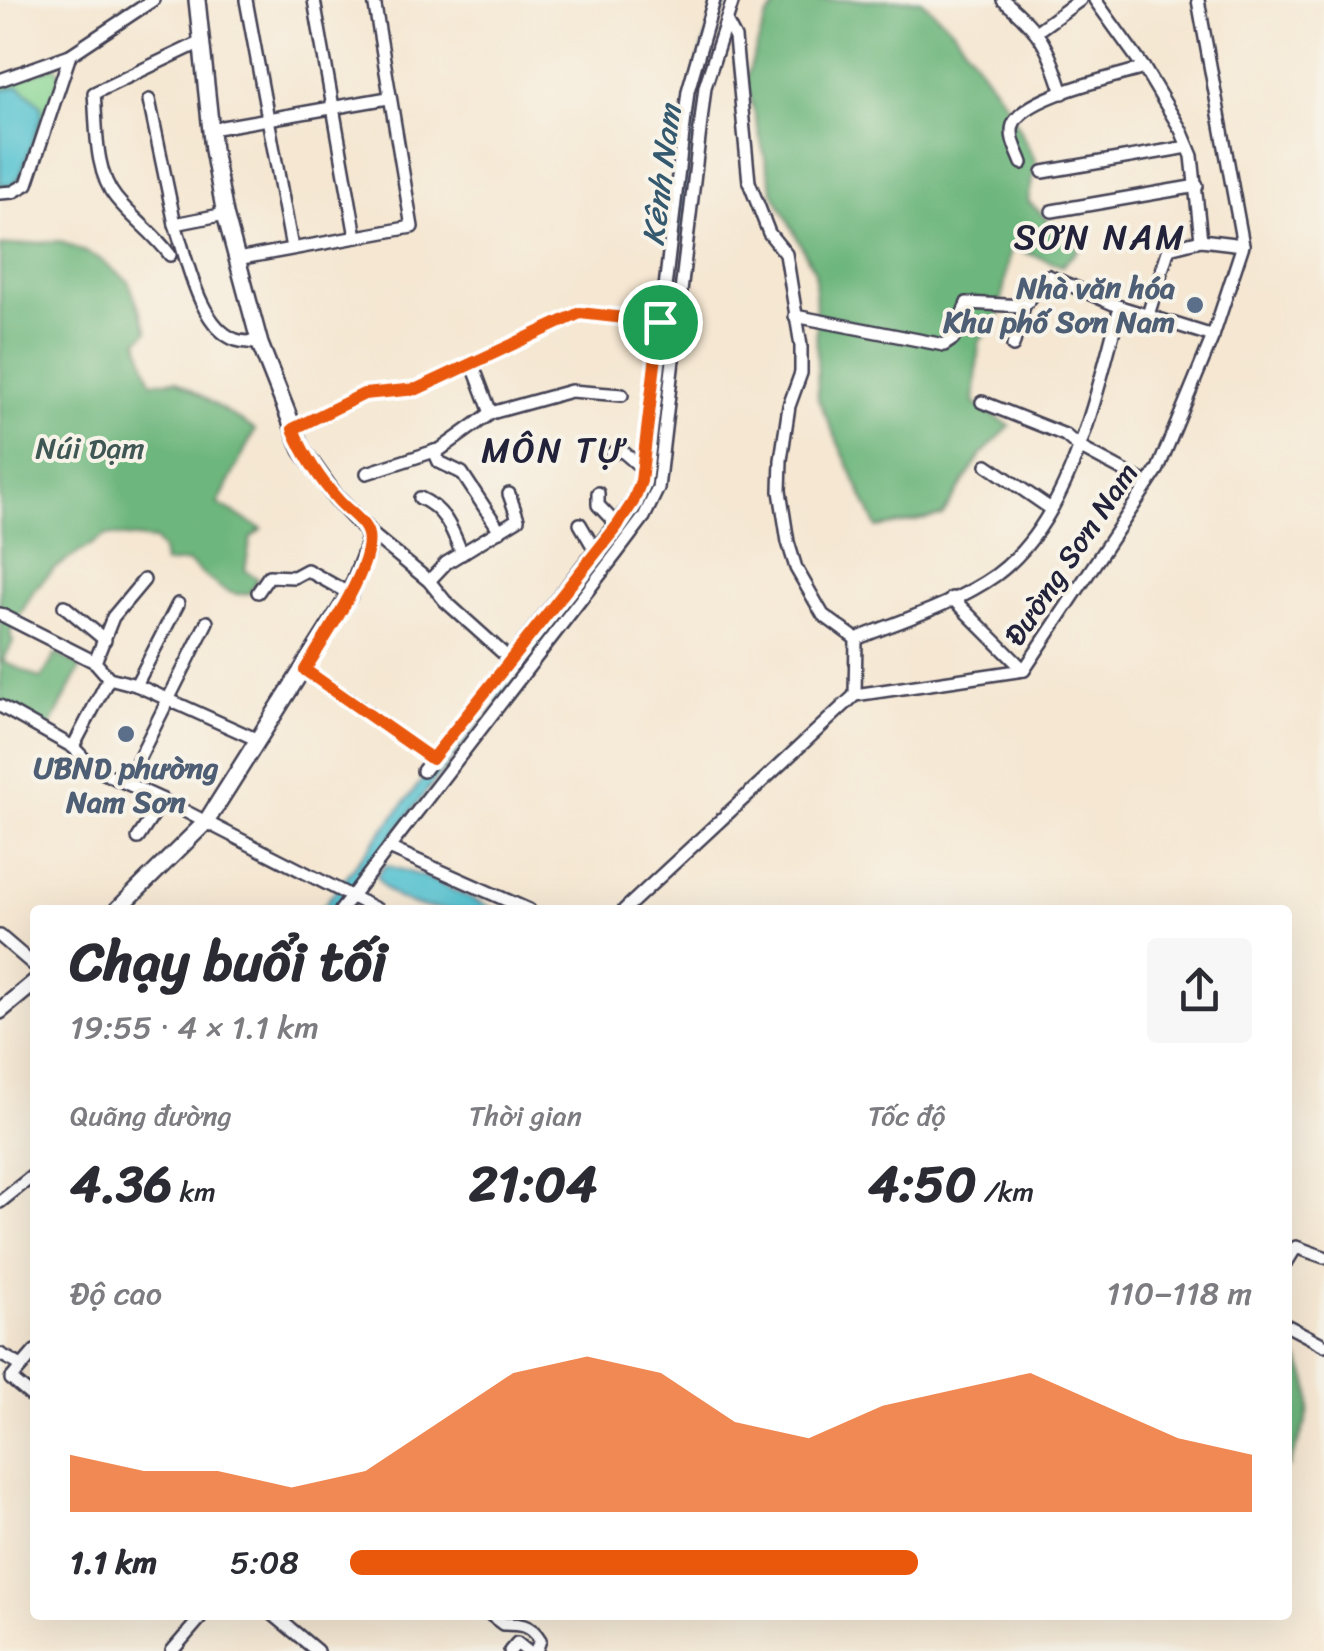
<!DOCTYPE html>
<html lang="vi">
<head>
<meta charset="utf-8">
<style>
	body { margin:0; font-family:Sriracha,sans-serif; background:#f7f7f7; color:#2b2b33; height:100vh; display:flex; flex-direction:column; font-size:38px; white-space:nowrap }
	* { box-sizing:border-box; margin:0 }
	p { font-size:32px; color:#7c7c81 }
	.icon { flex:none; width:55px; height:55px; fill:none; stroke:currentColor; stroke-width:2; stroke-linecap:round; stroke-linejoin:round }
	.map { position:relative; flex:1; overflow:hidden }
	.side { position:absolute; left:30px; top:905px; width:1262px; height:715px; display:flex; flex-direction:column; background:#fff; border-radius:10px; box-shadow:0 10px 40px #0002 }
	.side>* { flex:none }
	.pin { position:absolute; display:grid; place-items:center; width:85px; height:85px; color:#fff; margin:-42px; border:5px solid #fff; border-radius:50%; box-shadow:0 2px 10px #0007 }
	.round { display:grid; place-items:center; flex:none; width:105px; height:105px; border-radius:10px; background:#f7f7f7 }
	.headline { display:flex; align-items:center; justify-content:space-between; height:170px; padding:0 40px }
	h1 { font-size:55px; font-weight:700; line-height:75px }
	.figures { display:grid; grid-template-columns:repeat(3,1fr); gap:15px; height:170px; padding:10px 40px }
	.figures div { display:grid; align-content:center }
	.figures b { font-size:50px; font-weight:700 }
	.figures small { font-size:28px; font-weight:400 }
	.figures p { font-size:28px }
	.chart { height:280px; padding:20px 40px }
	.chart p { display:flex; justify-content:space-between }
	.chart svg { width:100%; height:180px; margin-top:10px; fill:#ea580c; opacity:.7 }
	ul { padding:0 40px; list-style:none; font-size:32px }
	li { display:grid; grid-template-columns:160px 120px 1fr; align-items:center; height:75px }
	li i { height:25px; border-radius:12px; background:#ea580c }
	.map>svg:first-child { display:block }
	.green { fill:#87d593; stroke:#547c67; stroke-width:2.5 }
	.forest { fill:#6db67d; stroke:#486c5c; stroke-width:2.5 }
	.water { fill:#57c3d1; stroke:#3c7286; stroke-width:2.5 }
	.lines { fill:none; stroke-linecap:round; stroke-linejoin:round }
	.minor-casing { stroke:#424052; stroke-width:16 }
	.major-casing { stroke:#424052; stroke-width:20 }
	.minor { stroke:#fff; stroke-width:11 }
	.major { stroke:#fff; stroke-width:15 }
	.route-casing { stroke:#fff; stroke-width:20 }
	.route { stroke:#ea580c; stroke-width:12 }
	.service-dot { fill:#5c6f8a; stroke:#f7f3e8; stroke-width:4 }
	.labels { text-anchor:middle; stroke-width:8; stroke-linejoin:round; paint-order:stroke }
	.service-label { font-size:30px; font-weight:bold; fill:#4e5e75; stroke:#f7f3e8; text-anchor:end }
	.park-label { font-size:30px; fill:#405855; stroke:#f7f3e8 }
	.street-label { font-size:30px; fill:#22223b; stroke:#f7f3e8 }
	.water-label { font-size:32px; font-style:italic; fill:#355a70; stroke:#f7f3e8 }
	.quarter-label { font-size:35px; letter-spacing:2.5px; fill:#22223b; stroke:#f7f3e8 }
</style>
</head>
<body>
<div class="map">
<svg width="1324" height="1651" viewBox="0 0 1324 1651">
	<rect width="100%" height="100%" fill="#f7f3e8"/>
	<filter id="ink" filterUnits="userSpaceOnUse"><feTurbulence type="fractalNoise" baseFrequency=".01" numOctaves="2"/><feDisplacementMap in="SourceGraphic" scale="20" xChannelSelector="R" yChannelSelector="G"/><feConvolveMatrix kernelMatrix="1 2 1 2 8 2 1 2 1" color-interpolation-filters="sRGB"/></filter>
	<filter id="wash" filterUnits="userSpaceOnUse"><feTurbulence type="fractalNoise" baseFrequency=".0048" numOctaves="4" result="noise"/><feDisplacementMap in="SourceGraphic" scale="40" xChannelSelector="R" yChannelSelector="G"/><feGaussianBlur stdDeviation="2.25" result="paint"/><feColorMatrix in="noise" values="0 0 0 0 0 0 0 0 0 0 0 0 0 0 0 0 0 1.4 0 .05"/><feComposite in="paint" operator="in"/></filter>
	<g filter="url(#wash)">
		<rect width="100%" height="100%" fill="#f5e7d2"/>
		<!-- green -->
		<path class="green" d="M56,66L60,74L25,175L14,188H0V85Z"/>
		<!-- forest -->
		<g class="forest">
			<path d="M781,0H921L952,28L1006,104L1036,162L1028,201L1079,249L1062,266L1011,247L999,316L979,342L974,403L1010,426L981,455L942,516L877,528L818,399L815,272L773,192L746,79L766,19Z"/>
			<path d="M59,241L97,257L128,281L148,331L138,340L151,382L176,380L255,430L218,504L262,529L251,538L245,570L258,579L250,593C225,600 207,576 188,562L164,564L162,551L155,540L106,535L54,569L34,590L10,633L13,642L3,661L41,679L56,654L81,667L49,729L0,703V246Z"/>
			<path d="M1288,1342C1324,1396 1310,1411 1288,1468Z"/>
		</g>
		<!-- water -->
		<g class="water">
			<path d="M718,0H727L702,79L650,492L640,512L338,907L320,910L567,596L635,504L694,79Z"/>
			<path d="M19,86L41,105L42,115L20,176L12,185L0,184V91Z"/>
			<path d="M386,865L425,877L496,910C459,910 394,916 377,875Z"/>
		</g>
	</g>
	<g filter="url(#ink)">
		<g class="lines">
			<!-- minor casing -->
			<g class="minor-casing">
				<g id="minor">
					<path d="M246,0L292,248"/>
					<path d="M314,0L356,237"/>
					<path d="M1003,0C1042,33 1047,45 1063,93"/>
					<path d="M1095,0L1144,68L1181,130L1192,156L1201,240L1169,248L1148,315"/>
					<path d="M726,21L735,38L749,182L769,233L786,254L801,346V373L789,406L781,460L780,491L788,542L796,568L823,615L856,639"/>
					<path d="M1037,31L1080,0"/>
					<path d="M0,80L70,55L153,0"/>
					<path d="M149,100L175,224L225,214"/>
					<path d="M211,129L388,98"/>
					<path d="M1022,163C1018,152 1009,137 1013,125C1023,96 1115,77 1144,68"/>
					<path d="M1043,172L1188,147"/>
					<path d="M0,193L13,192L27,184L70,55"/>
					<path d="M1052,211L1197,186"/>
					<path d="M175,224C187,258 199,327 236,340C243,342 252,342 260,344"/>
					<path d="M1201,240L1243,245"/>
					<path d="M170,255C154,233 133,219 116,198C94,172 97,125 94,93L201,42"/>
					<path d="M237,259L412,227L374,0"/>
					<path d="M795,316L944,345L953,339L967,303L1024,306"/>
					<path d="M1013,346L1024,306L1049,276L1120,307L1213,336"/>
					<path d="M472,363L491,413"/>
					<path d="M982,402L1065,435L1079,447L1148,484"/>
					<path d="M293,429L364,394L417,389L580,313L660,322"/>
					<path d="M434,451L439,462L462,473L500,531"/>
					<path d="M611,454L621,450L643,469"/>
					<path d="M987,465L1051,509"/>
					<path d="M367,473L441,449L491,413L571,391L622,395"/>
					<path d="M598,493V505L617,525"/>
					<path d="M420,498C445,509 452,529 462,554"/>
					<path d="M580,524L591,543L600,548"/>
					<path d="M367,530L429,581L445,601L514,663"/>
					<path d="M429,581L446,563L518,519L509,494"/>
					<path d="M258,592L269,576L294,577L307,570L350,594"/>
					<path d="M952,598L1024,670"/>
					<path d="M64,606L105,640"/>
					<path d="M0,614L95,662L109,678L136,685L258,740"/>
					<path d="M856,639C902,620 955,604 996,575C1072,519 1096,393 1120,307"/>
					<path d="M95,662L113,617L144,580"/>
					<path d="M305,669L433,759"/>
					<path d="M136,685L178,604"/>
					<path d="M855,695L856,639"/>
					<path d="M0,706L73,747L93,768L163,800L378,910"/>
					<path d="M73,747L109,678"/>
					<path d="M137,762L207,622"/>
					<path d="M423,771L633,501L641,481L648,433L688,91L714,0"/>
					<path d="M138,838L163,800"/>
					<path d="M389,848L529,910"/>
					<path d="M341,910L616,554L644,517L658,488L705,87L733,0"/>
					<path d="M624,910L855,695L1024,670L1158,469L1213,336L1243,245L1198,0"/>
					<path d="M0,936L35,966"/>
					<path d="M0,1202L35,1174"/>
					<path d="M1288,1260L1296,1247L1324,1257"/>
					<path d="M1288,1326L1324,1345"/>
					<path d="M35,1351L11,1379L35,1399"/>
					<path d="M0,1354L22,1366"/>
					<path d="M274,1615L317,1651"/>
					<path d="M491,1615L503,1624C519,1624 531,1624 540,1640L536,1651"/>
					<path d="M172,1651L203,1615"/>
					<path d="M510,1651L517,1643L527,1651"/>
				</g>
			</g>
			<!-- major casing -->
			<g class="major-casing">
				<g id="major">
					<path d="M117,910L206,822L350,594L369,544L367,530L336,498L302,450L260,344L225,214L213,150L197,0"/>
					<path d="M0,1011L35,982"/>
				</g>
			</g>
			<!-- minor -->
			<use href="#minor" class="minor"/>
			<!-- major -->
			<use href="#major" class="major"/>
		</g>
	</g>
	<g class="lines" filter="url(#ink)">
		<!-- route casing -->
		<g class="route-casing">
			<path id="route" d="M580,313L660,322L641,481L633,502L617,526L432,759L305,670C320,644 382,557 366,529C361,519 347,510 339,501C320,480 304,455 293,429L364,394L417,389Z"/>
		</g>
		<!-- route -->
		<use href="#route" class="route"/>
	</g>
	<!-- markers -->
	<g class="service-dot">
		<circle cx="1195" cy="305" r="10"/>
		<circle cx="126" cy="734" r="10"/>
	</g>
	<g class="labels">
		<!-- service labels -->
		<g class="service-label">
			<text x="1175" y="298">Nhà văn hóa<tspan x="1175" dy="34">Khu phố Sơn Nam</tspan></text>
			<text x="126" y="778" text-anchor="middle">UBND phường<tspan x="126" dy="34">Nam Sơn</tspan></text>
		</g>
		<!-- park labels -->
		<g class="park-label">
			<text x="90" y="458">Núi Dạm</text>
		</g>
		<!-- street labels -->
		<g class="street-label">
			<text transform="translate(1071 554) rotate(-56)" y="10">Đường Sơn Nam</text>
		</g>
		<!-- water labels -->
		<g class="water-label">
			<text transform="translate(661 175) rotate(-83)" y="11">Kênh Nam</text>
		</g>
		<!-- quarter labels -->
		<g class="quarter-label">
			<text x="1100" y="249">SƠN NAM</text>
			<text x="554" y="462">MÔN TỰ</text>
		</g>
	</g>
</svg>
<div class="pin" style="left:660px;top:322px;background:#1e9e55"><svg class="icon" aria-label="arrive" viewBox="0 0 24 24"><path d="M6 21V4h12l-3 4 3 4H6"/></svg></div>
<section class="side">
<div class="headline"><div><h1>Chạy buổi tối</h1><p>19:55 · 4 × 1.1 km</p></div><a class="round"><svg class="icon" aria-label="share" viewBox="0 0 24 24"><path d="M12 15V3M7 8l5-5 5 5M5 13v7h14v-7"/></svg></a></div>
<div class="figures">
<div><p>Quãng đường</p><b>4.36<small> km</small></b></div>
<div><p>Thời gian</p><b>21:04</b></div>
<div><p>Tốc độ</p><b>4:50<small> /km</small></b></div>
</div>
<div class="chart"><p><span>Độ cao</span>110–118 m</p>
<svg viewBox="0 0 160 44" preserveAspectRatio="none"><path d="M0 44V30L10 34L20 34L30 38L40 34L50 22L60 10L70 6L80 10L90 22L100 26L110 18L120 14L130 10L140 18L150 26L160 30V44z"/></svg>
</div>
<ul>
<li><b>1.1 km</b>5:08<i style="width:63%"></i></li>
</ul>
</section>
</div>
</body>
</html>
